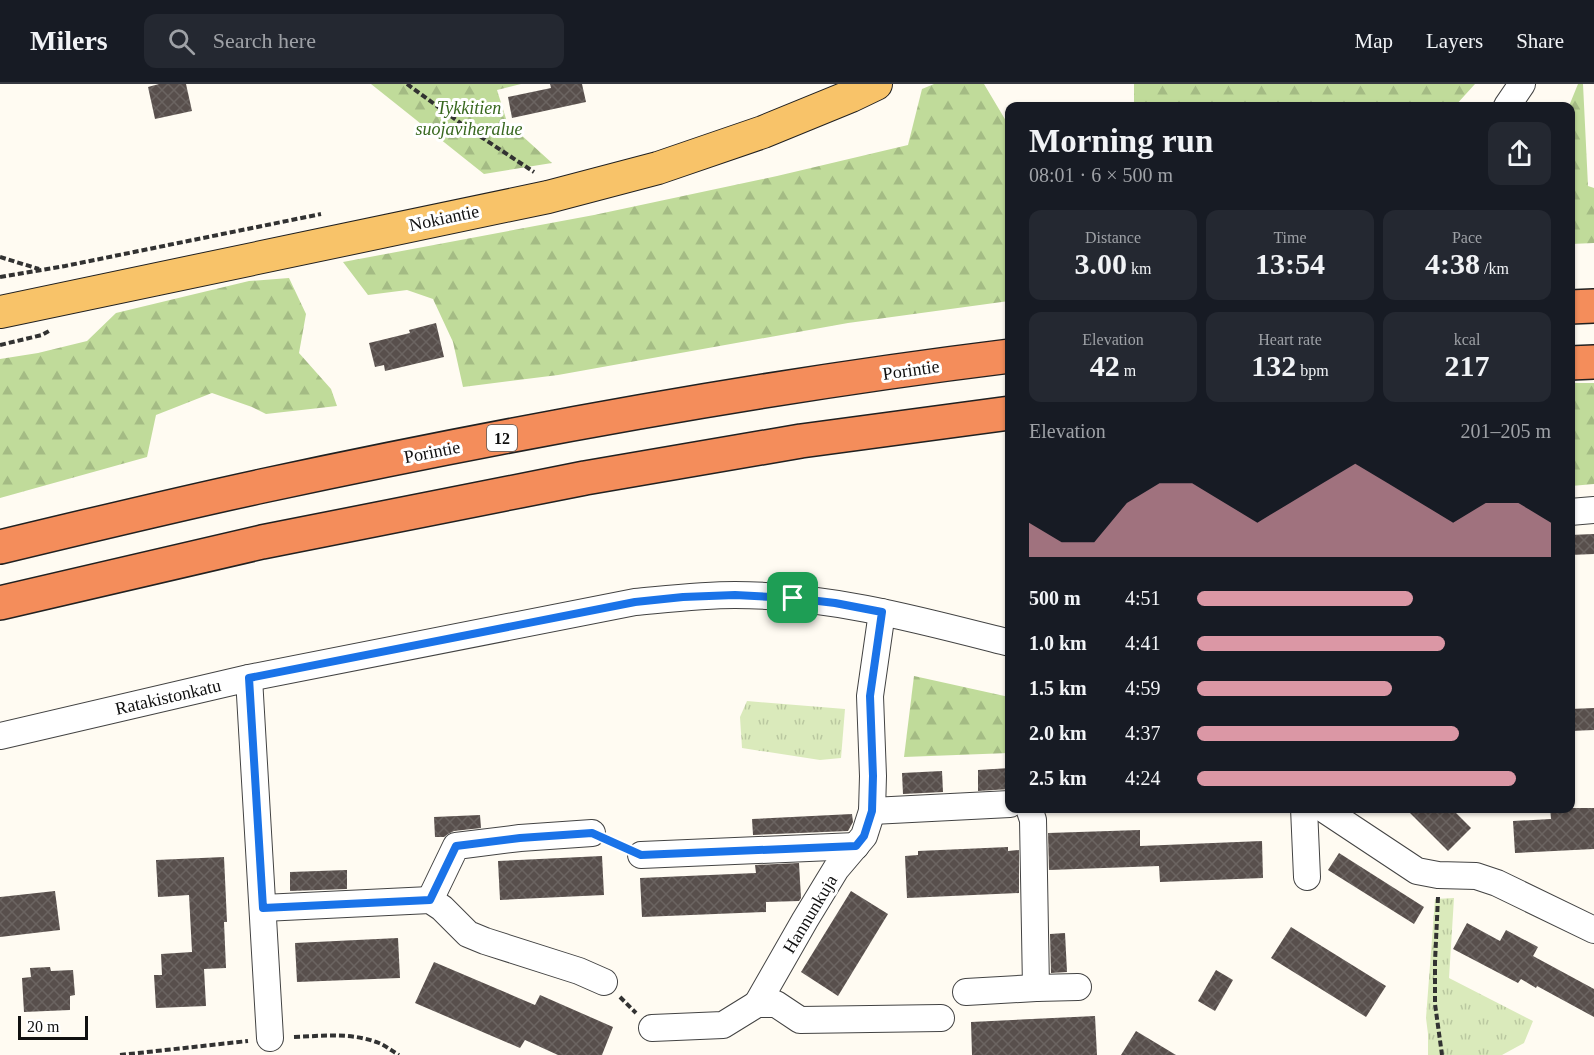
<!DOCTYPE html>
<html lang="en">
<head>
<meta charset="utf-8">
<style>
	body { margin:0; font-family:"Times New Roman",serif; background:#242831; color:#f1f3f6; height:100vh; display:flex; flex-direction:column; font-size:22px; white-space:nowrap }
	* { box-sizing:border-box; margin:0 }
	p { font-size:20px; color:#9ea1a6 }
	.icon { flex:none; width:33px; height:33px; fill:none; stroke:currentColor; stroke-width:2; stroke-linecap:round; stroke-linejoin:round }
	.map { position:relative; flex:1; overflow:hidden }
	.sheet { position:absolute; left:1005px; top:18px; width:570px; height:711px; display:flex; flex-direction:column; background:#171b24; border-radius:12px; box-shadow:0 2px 4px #0004 }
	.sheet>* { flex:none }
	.scale { position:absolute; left:18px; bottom:15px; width:70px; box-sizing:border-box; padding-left:6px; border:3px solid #101010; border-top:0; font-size:16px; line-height:21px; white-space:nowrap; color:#101010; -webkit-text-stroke:4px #fff; paint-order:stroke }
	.pin { position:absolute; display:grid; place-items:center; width:51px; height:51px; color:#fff; margin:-26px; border-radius:12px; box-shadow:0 3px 9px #0006 }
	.round { display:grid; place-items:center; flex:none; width:63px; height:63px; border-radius:12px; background:#242831 }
	.summary { display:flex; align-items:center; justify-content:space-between; height:102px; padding:0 24px }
	h1 { font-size:33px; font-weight:700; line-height:45px }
	.metrics { display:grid; grid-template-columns:repeat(3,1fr); gap:9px; height:102px; padding:6px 24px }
	.metrics div { display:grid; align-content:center; border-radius:12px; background:#242831; text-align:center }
	.metrics b { font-size:30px; font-weight:700 }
	.metrics small { font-size:16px; font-weight:400 }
	.metrics p { font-size:16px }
	.chart { height:168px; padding:12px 24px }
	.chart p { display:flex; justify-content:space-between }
	.chart svg { width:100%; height:108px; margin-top:6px; fill:#db97a5; opacity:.7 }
	ul { padding:0 24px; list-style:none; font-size:20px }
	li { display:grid; grid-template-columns:96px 72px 1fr; align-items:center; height:45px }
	li i { height:15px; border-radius:8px; background:#db97a5 }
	header { display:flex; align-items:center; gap:36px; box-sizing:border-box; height:84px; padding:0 30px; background:#171b24; border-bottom:2px solid #363941 }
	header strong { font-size:28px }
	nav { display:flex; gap:33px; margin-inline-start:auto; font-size:21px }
	.search { width:420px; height:54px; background:#242831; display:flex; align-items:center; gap:15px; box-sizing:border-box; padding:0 21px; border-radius:12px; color:#9ea1a6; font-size:22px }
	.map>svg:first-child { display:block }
	.forest { fill:url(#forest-firs) }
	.park { fill:url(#park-tufts) }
	.building { fill:url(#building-cross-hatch) }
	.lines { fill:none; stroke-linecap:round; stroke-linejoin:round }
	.minor-casing { stroke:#434343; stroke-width:28 }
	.major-casing { stroke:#212121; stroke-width:34 }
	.highway-casing { stroke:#212121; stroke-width:36 }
	.path { stroke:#323232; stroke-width:4; stroke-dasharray:6 3; stroke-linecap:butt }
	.minor { stroke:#fff; stroke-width:26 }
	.major { stroke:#f8c369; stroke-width:32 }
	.highway { stroke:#f48d5b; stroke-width:33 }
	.route-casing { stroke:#fff; stroke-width:12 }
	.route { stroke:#1a73e8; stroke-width:8 }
	.labels { text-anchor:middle; stroke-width:6; stroke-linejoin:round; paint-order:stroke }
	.shield { fill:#fff; stroke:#585858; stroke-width:1.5 }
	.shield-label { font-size:16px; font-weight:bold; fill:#101010 }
	.park-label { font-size:18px; font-style:italic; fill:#38681f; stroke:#fff }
	.street-label { font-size:18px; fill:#101010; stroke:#fff }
</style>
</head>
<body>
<header>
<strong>Milers</strong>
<div class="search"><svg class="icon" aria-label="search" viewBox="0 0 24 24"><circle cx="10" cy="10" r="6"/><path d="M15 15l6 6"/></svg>Search here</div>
<nav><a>Map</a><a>Layers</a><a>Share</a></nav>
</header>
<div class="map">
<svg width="1594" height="971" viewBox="0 0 1594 971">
	<defs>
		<pattern id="forest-firs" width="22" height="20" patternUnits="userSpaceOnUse" patternTransform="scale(1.5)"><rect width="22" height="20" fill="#c0db9a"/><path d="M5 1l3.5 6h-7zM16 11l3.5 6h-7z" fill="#a4bb84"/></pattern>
		<pattern id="park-tufts" width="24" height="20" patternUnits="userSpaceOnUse" patternTransform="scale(1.5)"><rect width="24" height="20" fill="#daeabb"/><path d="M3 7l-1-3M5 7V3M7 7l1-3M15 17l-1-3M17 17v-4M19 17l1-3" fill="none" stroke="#bac8a0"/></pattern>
		<pattern id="building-cross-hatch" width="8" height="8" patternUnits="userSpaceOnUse" patternTransform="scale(1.5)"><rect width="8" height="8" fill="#584f4c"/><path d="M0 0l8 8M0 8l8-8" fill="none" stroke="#6b6461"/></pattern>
	</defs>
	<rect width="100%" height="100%" fill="#fffbf2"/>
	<!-- forest -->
	<g class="forest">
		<path d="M371,0H521L497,6L507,38L552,79L484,90Z"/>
		<path d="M934,0H984L1009,42V217L848,239L558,291L463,303L453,258L433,215L407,206L368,211L343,178L594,131L777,92L908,61L922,5Z"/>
		<path d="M1134,0H1475L1455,22H1124L1134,18Z"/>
		<path d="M1578,0H1583L1588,102L1594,104V159L1571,160L1570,22H1569Z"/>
		<path d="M289,194L306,230L299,269L331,305L337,322L266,330L252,323L212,309L156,331L147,373L0,414V275L38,269L87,257L116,229L249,197Z"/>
		<path d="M1571,299H1594V400L1571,402Z"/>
		<path d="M914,592L1009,613V669L904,673Z"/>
	</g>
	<!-- park -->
	<g class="park">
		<path d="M747,617L845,625L841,674L820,676L742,664L740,633Z"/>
		<path d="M1454,814L1449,894L1533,937L1524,959L1502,971H1428V950L1426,934L1435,815Z"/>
	</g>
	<!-- building -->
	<g class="building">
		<path d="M159,0H186L192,27L155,35L148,3Z"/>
		<path d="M550,0H582L586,18L512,34L508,13L551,4Z"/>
		<path d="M436,239L444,273L385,287L384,281L375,283L369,259L410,249L409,246Z"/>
		<path d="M1594,450V470L1570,471V451Z"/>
		<path d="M1594,624V646L1570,647V625Z"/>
		<path d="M1010,684V705L978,707V686Z"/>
		<path d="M942,687L943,708L903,710L902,689Z"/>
		<path d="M1405,724H1451L1471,744L1448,767Z"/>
		<path d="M1550,724H1594V765L1515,769L1513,737L1551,735Z"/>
		<path d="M852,730L853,738L848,747L753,751L752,735Z"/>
		<path d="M480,731L481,744L454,747L448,750L444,753H435L434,733Z"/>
		<path d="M1140,746V762L1262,757L1263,794L1160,798L1159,782L1049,786L1048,749Z"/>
		<path d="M1008,763V767L1019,766V809L907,814L905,772L918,771V767Z"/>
		<path d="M1339,769L1424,823L1414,840L1328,786Z"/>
		<path d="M602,772L604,811L500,816L498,777Z"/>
		<path d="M224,773L227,838H224L226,884L204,885L206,922L156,924L154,891H162L161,870L192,868L189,811L158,813L156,776Z"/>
		<path d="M799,779L801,814L799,817L766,818V828L642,833L640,794L756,789L755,781Z"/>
		<path d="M347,786V805L290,807V788Z"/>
		<path d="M55,807L60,846L0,853V813Z"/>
		<path d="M851,807L888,830L838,912L801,888Z"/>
		<path d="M1467,839L1500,857L1506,846L1538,863L1533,872L1594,905V933L1537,902L1536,904L1521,895L1518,899L1453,865Z"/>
		<path d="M1291,843L1386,902L1366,933L1271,874Z"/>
		<path d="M1065,849L1067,888L1051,889L1050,850Z"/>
		<path d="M398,854L400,894L297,898L295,859Z"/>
		<path d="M434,878L535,921L540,911L613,943L602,971H558L525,956L520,964L415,919Z"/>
		<path d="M50,883L51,887L73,886L75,911L70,912V926L24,928L22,894L31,893L30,884Z"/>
		<path d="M1216,886L1233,896L1215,927L1198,917Z"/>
		<path d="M1095,932L1097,971H972L971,938Z"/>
		<path d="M1136,947L1176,971H1121Z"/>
	</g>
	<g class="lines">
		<!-- minor casing -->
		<g class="minor-casing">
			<g id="minor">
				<path d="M1507,22L1522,0"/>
				<path d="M1570,428L1594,426"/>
				<path d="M249,594L270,954"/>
				<path d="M0,652L249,594L635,518C668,515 702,511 735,511C829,511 920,536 1010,559"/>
				<path d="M1029,724L1033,736L1036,904"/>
				<path d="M1304,724L1307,793"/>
				<path d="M1322,724L1417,787L1438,791L1476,792L1497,799L1594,846"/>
				<path d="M872,727L1010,720"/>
				<path d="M641,771L856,762"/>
				<path d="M430,816L456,762L520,754L592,749"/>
				<path d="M263,824L430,816L442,824L468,850L485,857L579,887L604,898"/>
				<path d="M966,908L1036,904L1078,903"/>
				<path d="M757,920L805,836L836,785L864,752L872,727L873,692L870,612L882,528"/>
				<path d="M652,944L723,941L757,920H776L800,936L941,934"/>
			</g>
		</g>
		<!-- major casing -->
		<g class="major-casing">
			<path id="major" d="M0,228L548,113L658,84L763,48L851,12L876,0"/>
		</g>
		<!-- highway casing -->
		<g class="highway-casing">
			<g id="highway">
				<path d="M1570,223L1594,222"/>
				<path d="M1570,279L1594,278"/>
				<path d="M0,463C87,442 174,421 262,402C509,349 758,303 1010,272"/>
				<path d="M0,519L262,458L585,394L801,357L1010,329"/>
			</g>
		</g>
		<!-- path -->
		<g class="path">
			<path d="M407,0L463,41L534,88"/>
			<path d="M0,173L39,185"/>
			<path d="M0,193L65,182L321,130"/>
			<path d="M0,261L42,251L49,247"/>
			<path d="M1438,813L1435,878V920L1442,971"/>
			<path d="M620,913L636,929"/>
			<path d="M294,953C323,952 351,948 379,959C386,962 392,967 399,971"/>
			<path d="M120,971L248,957"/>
		</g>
		<!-- minor -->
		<use href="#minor" class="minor"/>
		<!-- major -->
		<use href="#major" class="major"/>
		<!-- highway -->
		<use href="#highway" class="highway"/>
	</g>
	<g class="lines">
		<!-- route casing -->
		<g class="route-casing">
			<path id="route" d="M735,511L793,514L835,519L882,528L870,612L873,692L872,727L864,752L856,762L641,771L592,749L520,754L456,762L430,816L263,824L249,594L635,518L683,513Z"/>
		</g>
		<!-- route -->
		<use href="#route" class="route"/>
	</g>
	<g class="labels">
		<!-- shield labels -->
		<rect class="shield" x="487" y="341" width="30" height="26" rx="4.5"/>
		<g class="shield-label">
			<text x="502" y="360">12</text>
		</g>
		<!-- park labels -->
		<g class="park-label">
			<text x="469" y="30">Tykkitien<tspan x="469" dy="21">suojaviheralue</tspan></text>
		</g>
		<!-- street labels -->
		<g class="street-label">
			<text transform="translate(444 134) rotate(-12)" y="6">Nokiantie</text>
			<text transform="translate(911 286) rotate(-8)" y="6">Porintie</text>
			<text transform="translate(432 368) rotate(-11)" y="6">Porintie</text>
			<text transform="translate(168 613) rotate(-13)" y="6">Ratakistonkatu</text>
			<text transform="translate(810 830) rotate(-59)" y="6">Hannunkuja</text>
		</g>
	</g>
</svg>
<div class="scale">20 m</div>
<div class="pin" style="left:793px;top:514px;background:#1e9e55"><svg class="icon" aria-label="arrive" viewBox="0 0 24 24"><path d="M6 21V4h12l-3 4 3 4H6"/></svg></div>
<section class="sheet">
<div class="summary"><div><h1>Morning run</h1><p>08:01 · 6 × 500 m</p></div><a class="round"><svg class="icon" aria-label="share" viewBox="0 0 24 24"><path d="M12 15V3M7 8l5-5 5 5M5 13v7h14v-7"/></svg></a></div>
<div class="metrics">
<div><p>Distance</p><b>3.00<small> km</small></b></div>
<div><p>Time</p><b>13:54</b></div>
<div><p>Pace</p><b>4:38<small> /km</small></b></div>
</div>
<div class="metrics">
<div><p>Elevation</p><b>42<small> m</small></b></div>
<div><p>Heart rate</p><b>132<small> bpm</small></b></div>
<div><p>kcal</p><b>217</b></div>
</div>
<div class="chart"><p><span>Elevation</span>201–205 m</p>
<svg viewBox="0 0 160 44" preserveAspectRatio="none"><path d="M0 44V30L10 38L20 38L30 22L40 14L50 14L60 22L70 30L80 22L90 14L100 6L110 14L120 22L130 30L140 22L150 22L160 30V44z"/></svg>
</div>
<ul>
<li><b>500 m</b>4:51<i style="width:61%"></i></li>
<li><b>1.0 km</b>4:41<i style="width:70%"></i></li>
<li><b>1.5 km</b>4:59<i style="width:55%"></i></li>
<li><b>2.0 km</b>4:37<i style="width:74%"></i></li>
<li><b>2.5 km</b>4:24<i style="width:90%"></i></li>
</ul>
</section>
</div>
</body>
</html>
